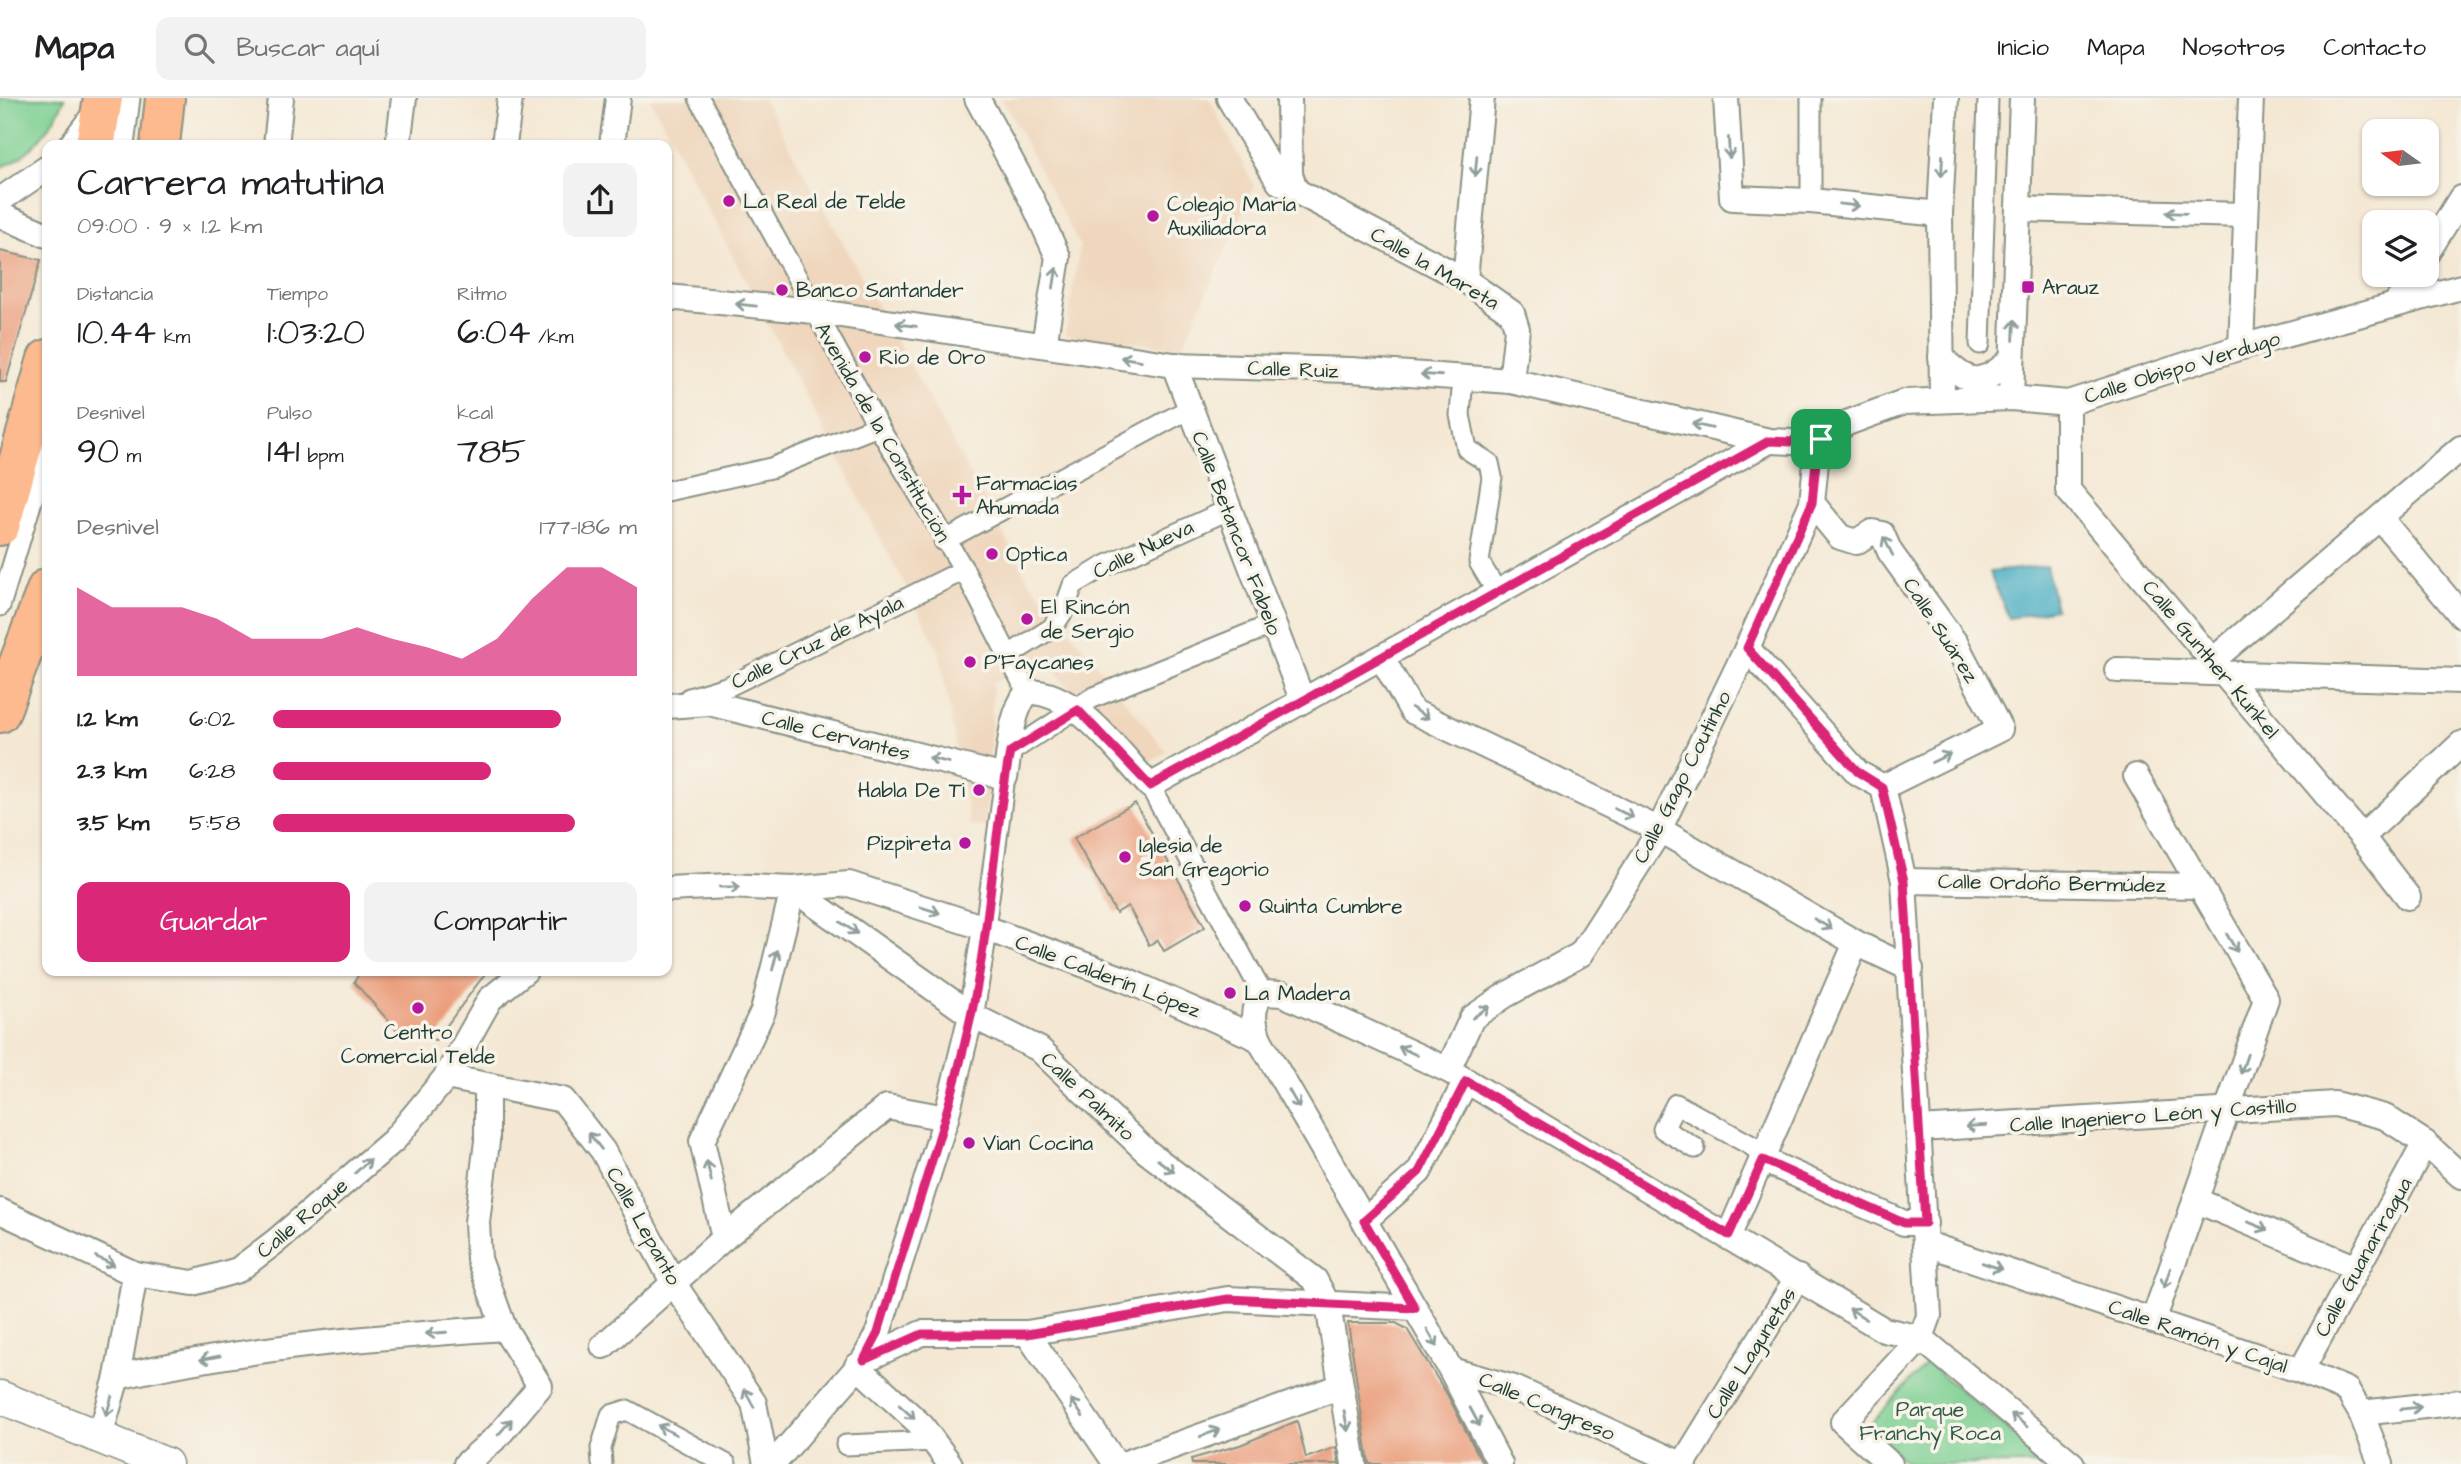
<!DOCTYPE html>
<html lang="es">
<head>
<meta charset="utf-8">
<style>
	body { margin:0; font-family:"Architects Daughter",sans-serif; background:#f2f2f2; color:#202124; height:100vh; display:flex; flex-direction:column; font-size:26px; white-space:nowrap }
	* { box-sizing:border-box; margin:0 }
	p { font-size:23px; color:#757577 }
	.icon { flex:none; width:38px; height:38px; fill:none; stroke:currentColor; stroke-width:2; stroke-linecap:round; stroke-linejoin:round }
	.map { position:relative; flex:1; overflow:hidden }
	.side { position:absolute; left:42px; top:42px; width:630px; height:836px; display:flex; flex-direction:column; background:#fff; border-radius:14px; box-shadow:0 2px 5px #0004 }
	.side>* { flex:none }
	.needle { width:46px; rotate:284deg }
	.fabs { position:absolute; left:2362px; top:21px; display:grid; gap:14px }
	.fabs a { display:grid; place-items:center; width:77px; height:77px; border-radius:14px; background:#fff; box-shadow:0 2px 5px #0004; font-size:35px }
	.pin { position:absolute; display:grid; place-items:center; width:60px; height:60px; color:#fff; margin:-30px; border-radius:14px; box-shadow:0 4px 10px #0006 }
	.round { display:grid; place-items:center; flex:none; width:74px; height:74px; border-radius:14px; background:#f2f2f2 }
	.summary { display:flex; align-items:center; justify-content:space-between; height:119px; padding:0 35px }
	h1 { font-size:38px; font-weight:600; line-height:52px }
	.stats { display:grid; grid-template-columns:repeat(3,1fr); gap:10px; height:119px; padding:7px 35px }
	.stats div { display:grid; align-content:center }
	.stats b { font-size:35px; font-weight:600 }
	.stats small { font-size:19px; font-weight:400 }
	.stats p { font-size:19px }
	.chart { height:196px; padding:14px 35px }
	.chart p { display:flex; justify-content:space-between }
	.chart svg { width:100%; height:126px; margin-top:7px; fill:#db2777; opacity:.7 }
	.cta { display:flex; gap:14px; margin-top:auto; padding:14px 35px }
	.cta a { flex:1; height:80px; border-radius:14px; background:#db2777; color:#fff; font-size:28px; font-weight:600; line-height:80px; text-align:center }
	.cta a+a { background:#f2f2f2; color:#202124 }
	ul { padding:0 35px; list-style:none; font-size:23px }
	li { display:grid; grid-template-columns:112px 84px 1fr; align-items:center; height:52px }
	li i { height:18px; border-radius:9px; background:#db2777 }
	header { display:flex; align-items:center; gap:42px; box-sizing:border-box; height:98px; padding:0 35px; background:#fff; border-bottom:2px solid #e0e0e0 }
	header strong { font-size:33px }
	nav { display:flex; gap:38px; margin-inline-start:auto; font-size:24px }
	.search { width:490px; height:63px; background:#f2f2f2; display:flex; align-items:center; gap:18px; box-sizing:border-box; padding:0 24px; border-radius:14px; color:#757577; font-size:26px }
	.map>svg:first-child { display:block }
	.built { fill:#efd6bc }
	.green { fill:#7acf92; stroke:#4c8663; stroke-width:2 }
	.water { fill:#44acc3; stroke:#32747c; stroke-width:2 }
	.building { fill:#ea9c7a }
	.lines { fill:none; stroke-linecap:round; stroke-linejoin:round }
	.pedestrian-casing { stroke:#8a9284; stroke-width:23 }
	.minor-casing { stroke:#8a9284; stroke-width:28 }
	.tertiary-casing { stroke:#8a9284; stroke-width:35 }
	.primary-casing { stroke:#8a9284; stroke-width:42 }
	.pedestrian { stroke:#fff; stroke-width:19 }
	.minor { stroke:#fff; stroke-width:24 }
	.tertiary { stroke:#fff; stroke-width:32 }
	.primary { stroke:#fcba8e; stroke-width:38 }
	.oneway { stroke:#8f9e9a }
	.route-casing { stroke:#fff; stroke-width:14 }
	.route { stroke:#db2777; stroke-width:9 }
	.poi-dot { fill:#b5179e; stroke:#f7f3e8; stroke-width:2.5 }
	.labels { text-anchor:middle; stroke-width:7; stroke-linejoin:round; paint-order:stroke }
	.poi-label { font-size:21px; fill:#1f3d34; stroke:#f7f3e8; text-anchor:start }
	.street-label { font-size:21px; fill:#1f3d34; stroke:#f7f3e8 }
	.park-label { font-size:21px; fill:#315a47; stroke:#f7f3e8 }
</style>
</head>
<body>
<header>
<strong>Mapa</strong>
<div class="search"><svg class="icon" aria-label="search" viewBox="0 0 24 24"><circle cx="10" cy="10" r="6"/><path d="M15 15l6 6"/></svg>Buscar aquí</div>
<nav><a>Inicio</a><a>Mapa</a><a>Nosotros</a><a>Contacto</a></nav>
</header>
<div class="map">
<svg width="2461" height="1366" viewBox="0 0 2461 1366">
	<rect width="100%" height="100%" fill="#f7f3e8"/>
	<filter id="ink" filterUnits="userSpaceOnUse"><feTurbulence type="fractalNoise" baseFrequency=".0143" numOctaves="2"/><feDisplacementMap in="SourceGraphic" scale="14" xChannelSelector="R" yChannelSelector="G"/><feConvolveMatrix kernelMatrix="1 2 1 2 8 2 1 2 1" color-interpolation-filters="sRGB"/></filter>
	<filter id="wash" filterUnits="userSpaceOnUse"><feTurbulence type="fractalNoise" baseFrequency=".00686" numOctaves="4" result="noise"/><feDisplacementMap in="SourceGraphic" scale="28" xChannelSelector="R" yChannelSelector="G"/><feGaussianBlur stdDeviation="1.57" result="paint"/><feColorMatrix in="noise" values="0 0 0 0 0 0 0 0 0 0 0 0 0 0 0 0 0 1.4 0 .05"/><feComposite in="paint" operator="in"/></filter>
	<g filter="url(#wash)">
		<rect width="100%" height="100%" fill="#f4e8d4"/>
		<!-- built -->
		<g class="built">
			<path d="M650,0H763L1028,481L1166,653L1151,664L1101,609L1071,592L1045,562L993,585L986,729L970,728L939,552Z"/>
			<path d="M1002,0H1209L1254,88L1182,250L1065,237L1080,148Z"/>
		</g>
		<!-- green -->
		<g class="green">
			<path d="M0,0H65C54,26 29,61 0,69Z"/>
			<path d="M1927,1265L2050,1366H1908L1867,1329Z"/>
		</g>
		<!-- water -->
		<path class="water" d="M2046,468L2056,511L2009,520L1989,474Z"/>
		<g id="blocks">
			<!-- building -->
			<g class="building">
				<path d="M0,153L41,162L6,284H0Z"/>
				<path d="M1135,705L1205,829L1164,853L1158,842L1149,847L1128,808L1116,815L1074,740Z"/>
				<path d="M361,873H487L436,942L401,937L354,884Z"/>
				<path d="M1348,1225H1396L1407,1231L1448,1298L1483,1366H1369Z"/>
				<path d="M1297,1323L1306,1360L1336,1349L1339,1366H1192L1191,1361L1240,1347Z"/>
			</g>
		</g>
	</g>
	<g filter="url(#ink)">
		<use href="#blocks" fill-opacity="0" stroke="#8a9284" stroke-width="2"/>
		<g class="lines">
			<!-- pedestrian casing -->
			<g class="pedestrian-casing">
				<g id="pedestrian">
					<path d="M699,0L878,328L964,472L1027,594"/>
					<path d="M124,47L130,0"/>
					<path d="M1811,103V0"/>
					<path d="M1980,246L1988,0"/>
					<path d="M1463,279L1460,317L1467,351L1489,365L1492,379L1479,464L1497,494"/>
					<path d="M667,393L771,370L878,328"/>
					<path d="M944,443L1189,311"/>
					<path d="M0,508L47,353"/>
					<path d="M1009,557L1052,530L1064,512L1073,487L1103,469L1219,416L1229,415"/>
					<path d="M689,600L729,588L964,472"/>
					<path d="M1010,654L1092,600L1273,526"/>
					<path d="M1150,688L1262,895"/>
					<path d="M985,830L1005,679"/>
					<path d="M1695,1050L1663,1031L1676,1006L1754,1049L1763,1062"/>
					<path d="M846,1347L934,1343"/>
					<path d="M602,1366L601,1350L611,1317L627,1312L726,1366"/>
				</g>
			</g>
			<!-- minor casing -->
			<g class="minor-casing">
				<g id="minor">
					<path d="M977,0L1033,104L1058,159L1044,247"/>
					<path d="M1229,0L1279,84L1465,182L1512,215L1517,231L1511,283"/>
					<path d="M1289,0L1290,76L1296,94"/>
					<path d="M1726,0L1732,100L1811,103L1940,116"/>
					<path d="M71,47L97,13"/>
					<path d="M276,47L281,0"/>
					<path d="M398,47L404,0"/>
					<path d="M504,47L510,0"/>
					<path d="M612,47L618,0"/>
					<path d="M0,102L47,70"/>
					<path d="M2018,111L2245,117"/>
					<path d="M0,117L47,137"/>
					<path d="M2427,155L2461,100"/>
					<path d="M1465,182L1482,0"/>
					<path d="M667,199L814,213L1174,267L1351,272L1511,283L1769,343L1793,344"/>
					<path d="M2397,204L2414,177"/>
					<path d="M2241,249L2251,0"/>
					<path d="M1941,259C1968,287 1981,289 2011,262"/>
					<path d="M1174,267L1302,601"/>
					<path d="M2011,300L2022,0"/>
					<path d="M1942,301L1940,116L1946,0"/>
					<path d="M2068,305V392L2362,739L2408,799"/>
					<path d="M1821,341L1847,325L1904,304L2011,300L2068,305L2241,249L2461,189"/>
					<path d="M1812,405L1840,439L1856,444L1872,434L1882,436L1890,454L1956,546L2000,631L1883,689"/>
					<path d="M2380,420L2461,517"/>
					<path d="M1747,550L1858,675L1883,689L1904,783L1929,1218L1921,1240L1843,1324L1890,1366"/>
					<path d="M1382,560L1412,613L1660,732L1856,845L1911,871"/>
					<path d="M2212,563L2461,350"/>
					<path d="M2117,572L2461,583"/>
					<path d="M667,608L709,605L1005,679C1011,648 1009,620 1027,594C1076,592 1119,655 1150,688L1769,343"/>
					<path d="M2136,678L2266,901L2153,1223"/>
					<path d="M2362,739L2461,646"/>
					<path d="M1904,783L2199,788"/>
					<path d="M667,791L729,788L793,791L849,786L985,830L1126,882L1259,941"/>
					<path d="M793,791L971,917L1039,951L1146,1053L1315,1182L1328,1207L1354,1366"/>
					<path d="M1448,972L1472,920L1504,898L1581,856L1655,740L1747,550L1812,405L1816,364"/>
					<path d="M446,979L563,1002L603,1053L674,1186L754,1305L766,1366"/>
					<path d="M1919,1031L2335,1006L2385,1019L2425,1045L2461,1078"/>
					<path d="M1763,1062L1904,1125H1925"/>
					<path d="M2195,1102L2357,1170"/>
					<path d="M0,1113L135,1176L193,1185L238,1172L276,1143L394,1042L446,979L490,901L525,873"/>
					<path d="M1364,1123L1419,1074L1466,983"/>
					<path d="M1729,1137L1856,845"/>
					<path d="M724,1140L702,1043L763,913L793,791"/>
					<path d="M1927,1146L2301,1273L2347,1292L2361,1315L2381,1366"/>
					<path d="M1027,1235L1116,1366"/>
					<path d="M603,1248L724,1140L887,1009L946,1020"/>
					<path d="M864,1262L878,1235L946,1020L971,917L985,830"/>
					<path d="M857,1268L922,1328L950,1366"/>
					<path d="M1451,1272L1514,1290L1681,1366"/>
					<path d="M2301,1273L2425,1045"/>
					<path d="M117,1279C245,1249 374,1239 504,1230"/>
					<path d="M2361,1315L2461,1304"/>
					<path d="M100,1338L117,1279L135,1176"/>
					<path d="M466,1366L498,1338L540,1288L504,1230L479,1161L477,1124L487,1043V988"/>
					<path d="M773,1366L864,1262L922,1235H1027L1228,1201L1415,1210"/>
					<path d="M1123,1366L1339,1289"/>
					<path d="M1500,1366L1451,1272L1259,941C1253,923 1251,911 1262,895L1283,896L1448,972L1884,1232L1921,1240L2072,1366"/>
					<path d="M1683,1366L1798,1179"/>
				</g>
			</g>
			<!-- tertiary casing -->
			<g class="tertiary-casing">
				<path id="tertiary" d="M0,1299L166,1366"/>
			</g>
			<!-- primary casing -->
			<g class="primary-casing">
				<g id="primary">
					<path d="M95,47L103,0"/>
					<path d="M160,47L165,0"/>
					<path d="M0,428L47,261"/>
					<path d="M0,615L47,490"/>
				</g>
			</g>
			<!-- pedestrian -->
			<use href="#pedestrian" class="pedestrian"/>
			<!-- minor -->
			<use href="#minor" class="minor"/>
			<!-- tertiary -->
			<use href="#tertiary" class="tertiary"/>
			<!-- primary -->
			<use href="#primary" class="primary"/>
		</g>
		<!-- one-way arrows -->
		<defs><path id="oneway-shaft" d="M-6 0H5M1.5-3L5.5 0L1.5 3" fill="none" stroke-width="1.6" stroke-linecap="round" stroke-linejoin="round" transform="scale(1.75)"/></defs>
		<g class="oneway">
			<use href="#oneway-shaft" transform="translate(1729 50) rotate(87)"/>
			<use href="#oneway-shaft" transform="translate(1476 68) rotate(95)"/>
			<use href="#oneway-shaft" transform="translate(1942 68) rotate(93)"/>
			<use href="#oneway-shaft" transform="translate(1849 107) rotate(6)"/>
			<use href="#oneway-shaft" transform="translate(2176 115) rotate(-178)"/>
			<use href="#oneway-shaft" transform="translate(1055 180) rotate(-81)"/>
			<use href="#oneway-shaft" transform="translate(746 207) rotate(-174)"/>
			<use href="#oneway-shaft" transform="translate(906 227) rotate(-172)"/>
			<use href="#oneway-shaft" transform="translate(2014 232) rotate(-88)"/>
			<use href="#oneway-shaft" transform="translate(1131 261) rotate(-171)"/>
			<use href="#oneway-shaft" transform="translate(1431 277) rotate(-176)"/>
			<use href="#oneway-shaft" transform="translate(1702 328) rotate(-167)"/>
			<use href="#oneway-shaft" transform="translate(1888 448) rotate(-117)"/>
			<use href="#oneway-shaft" transform="translate(1420 615) rotate(32)"/>
			<use href="#oneway-shaft" transform="translate(1941 660) rotate(-26)"/>
			<use href="#oneway-shaft" transform="translate(939 662) rotate(-166)"/>
			<use href="#oneway-shaft" transform="translate(1624 715) rotate(26)"/>
			<use href="#oneway-shaft" transform="translate(730 789)"/>
			<use href="#oneway-shaft" transform="translate(930 812) rotate(18)"/>
			<use href="#oneway-shaft" transform="translate(1823 826) rotate(30)"/>
			<use href="#oneway-shaft" transform="translate(849 830) rotate(34)"/>
			<use href="#oneway-shaft" transform="translate(2232 845) rotate(59)"/>
			<use href="#oneway-shaft" transform="translate(775 862) rotate(-76)"/>
			<use href="#oneway-shaft" transform="translate(1481 914) rotate(-36)"/>
			<use href="#oneway-shaft" transform="translate(1408 953) rotate(-155)"/>
			<use href="#oneway-shaft" transform="translate(2244 966) rotate(109)"/>
			<use href="#oneway-shaft" transform="translate(1294 1001) rotate(60)"/>
			<use href="#oneway-shaft" transform="translate(1976 1028) rotate(177)"/>
			<use href="#oneway-shaft" transform="translate(595 1043) rotate(-128)"/>
			<use href="#oneway-shaft" transform="translate(363 1068) rotate(-41)"/>
			<use href="#oneway-shaft" transform="translate(1166 1068) rotate(37)"/>
			<use href="#oneway-shaft" transform="translate(709 1073) rotate(-103)"/>
			<use href="#oneway-shaft" transform="translate(2258 1128) rotate(23)"/>
			<use href="#oneway-shaft" transform="translate(105 1163) rotate(25)"/>
			<use href="#oneway-shaft" transform="translate(1992 1168) rotate(19)"/>
			<use href="#oneway-shaft" transform="translate(2167 1180) rotate(109)"/>
			<use href="#oneway-shaft" transform="translate(1858 1216) rotate(-148)"/>
			<use href="#oneway-shaft" transform="translate(436 1235) rotate(176)"/>
			<use href="#oneway-shaft" transform="translate(1432 1240) rotate(60)"/>
			<use href="#oneway-shaft" transform="translate(210 1260) rotate(169)"/>
			<use href="#oneway-shaft" transform="translate(749 1300) rotate(-118)"/>
			<use href="#oneway-shaft" transform="translate(109 1308) rotate(106)"/>
			<use href="#oneway-shaft" transform="translate(1077 1310) rotate(-124)"/>
			<use href="#oneway-shaft" transform="translate(2411 1310) rotate(-6)"/>
			<use href="#oneway-shaft" transform="translate(907 1314) rotate(42)"/>
			<use href="#oneway-shaft" transform="translate(1475 1319) rotate(62)"/>
			<use href="#oneway-shaft" transform="translate(2019 1322) rotate(-140)"/>
			<use href="#oneway-shaft" transform="translate(1346 1323) rotate(79)"/>
			<use href="#oneway-shaft" transform="translate(505 1329) rotate(-49)"/>
			<use href="#oneway-shaft" transform="translate(667 1332) rotate(-153)"/>
			<use href="#oneway-shaft" transform="translate(1210 1335) rotate(-20)"/>
		</g>
	</g>
	<g class="lines" filter="url(#ink)">
		<!-- route casing -->
		<g class="route-casing">
			<path id="route" d="M1808,334L1817,337L1823,351L1816,364L1812,405L1747,550L1858,674L1882,689L1904,783L1925,1125H1904L1763,1062L1729,1137L1466,983L1419,1074L1364,1123L1415,1210L1228,1201L1027,1236H922L864,1262L878,1235C909,1129 948,1025 971,918C990,831 993,741 1010,654L1078,612L1150,688L1769,343L1793,344L1798,337Z"/>
		</g>
		<!-- route -->
		<use href="#route" class="route"/>
	</g>
	<!-- markers -->
	<g class="poi-dot">
		<circle cx="729" cy="103" r="7"/>
		<circle cx="1153" cy="118" r="7"/>
		<rect x="2021" y="182" width="14" height="14" rx="3.5"/>
		<circle cx="782" cy="192" r="7"/>
		<circle cx="865" cy="259" r="7"/>
		<path d="M958.5 386.5h7v7h7v7h-7v7h-7v-7h-7v-7h7z"/>
		<circle cx="992" cy="456" r="7"/>
		<circle cx="1027" cy="521" r="7"/>
		<circle cx="970" cy="564" r="7"/>
		<circle cx="979" cy="692" r="7"/>
		<circle cx="965" cy="745" r="7"/>
		<circle cx="1125" cy="759" r="7"/>
		<circle cx="1245" cy="808" r="7"/>
		<circle cx="1230" cy="895" r="7"/>
		<circle cx="418" cy="910" r="7"/>
		<circle cx="969" cy="1045" r="7"/>
	</g>
	<g class="labels">
		<!-- poi labels -->
		<g class="poi-label">
			<text x="743" y="110">La Real de Telde</text>
			<text x="1167" y="113">Colegio María<tspan x="1167" dy="24">Auxiliadora</tspan></text>
			<text x="2042" y="196">Arauz</text>
			<text x="796" y="199">Banco Santander</text>
			<text x="879" y="266">Rio de Oro</text>
			<text x="976" y="392">Farmacias<tspan x="976" dy="24">Ahumada</tspan></text>
			<text x="1006" y="463">Optica</text>
			<text x="1041" y="516">El Rincón<tspan x="1041" dy="24">de Sergio</tspan></text>
			<text x="984" y="571">P'Faycanes</text>
			<text x="965" y="699" text-anchor="end">Habla De Ti</text>
			<text x="951" y="752" text-anchor="end">Pizpireta</text>
			<text x="1139" y="754">Iglesia de<tspan x="1139" dy="24">San Gregorio</tspan></text>
			<text x="1259" y="815">Quinta Cumbre</text>
			<text x="1244" y="902">La Madera</text>
			<text x="418" y="941" text-anchor="middle">Centro<tspan x="418" dy="24">Comercial Telde</tspan></text>
			<text x="983" y="1052">Vian Cocina</text>
		</g>
		<!-- street labels -->
		<g class="street-label">
			<text transform="translate(1435 170) rotate(30)" y="7">Calle la Mareta</text>
			<text transform="translate(2182 269) rotate(-17)" y="7">Calle Obispo Verdugo</text>
			<text transform="translate(1293 271) rotate(2)" y="7">Calle Ruiz</text>
			<text transform="translate(883 334) rotate(60)" y="7">Avenida de la Constitución</text>
			<text transform="translate(1237 435) rotate(69)" y="7">Calle Betancor Fabelo</text>
			<text transform="translate(1143 451) rotate(-26)" y="7">Calle Nueva</text>
			<text transform="translate(1941 532) rotate(57)" y="7">Calle Suárez</text>
			<text transform="translate(817 544) rotate(-26)" y="7">Calle Cruz de Ayala</text>
			<text transform="translate(2211 561) rotate(50)" y="7">Calle Gunther Kunkel</text>
			<text transform="translate(836 637) rotate(14)" y="7">Calle Cervantes</text>
			<text transform="translate(1682 679) rotate(-63)" y="7">Calle Gago Coutinho</text>
			<text transform="translate(2052 785) rotate(1)" y="7">Calle Ordoño Bermúdez</text>
			<text transform="translate(1108 878) rotate(21)" y="7">Calle Calderín López</text>
			<text transform="translate(1088 998) rotate(43)" y="7">Calle Palmito</text>
			<text transform="translate(2153 1017) rotate(-4)" y="7">Calle Ingeniero León y Castillo</text>
			<text transform="translate(302 1120) rotate(-40)" y="7">Calle Roque</text>
			<text transform="translate(644 1128) rotate(61)" y="7">Calle Lepanto</text>
			<text transform="translate(2363 1159) rotate(-61)" y="7">Calle Guanariragua</text>
			<text transform="translate(2198 1238) rotate(19)" y="7">Calle Ramón y Cajal</text>
			<text transform="translate(1751 1255) rotate(-58)" y="7">Calle Lagunetas</text>
			<text transform="translate(1547 1308) rotate(23)" y="7">Calle Congreso</text>
		</g>
		<!-- park labels -->
		<g class="park-label">
			<text x="1930" y="1318">Parque<tspan x="1930" dy="24">Franchy Roca</tspan></text>
		</g>
	</g>
</svg>
<div class="fabs">
<a><svg class="needle" viewBox="-14 -14 28 28"><path d="M0-13l5 13h-10z" fill="#e53935"/><path d="M0 13l5-13h-10z" fill="#757577"/></svg></a>
<a><svg class="icon" aria-label="layers" viewBox="0 0 24 24"><path d="M12 4l9 5-9 5-9-5zM3 14l9 5 9-5"/></svg></a>
</div>
<div class="pin" style="left:1821px;top:341px;background:#1e9e55"><svg class="icon" aria-label="arrive" viewBox="0 0 24 24"><path d="M6 21V4h12l-3 4 3 4H6"/></svg></div>
<section class="side">
<div class="summary"><div><h1>Carrera matutina</h1><p>09:00 · 9 × 1.2 km</p></div><a class="round"><svg class="icon" aria-label="share" viewBox="0 0 24 24"><path d="M12 15V3M7 8l5-5 5 5M5 13v7h14v-7"/></svg></a></div>
<div class="stats">
<div><p>Distancia</p><b>10.44<small> km</small></b></div>
<div><p>Tiempo</p><b>1:03:20</b></div>
<div><p>Ritmo</p><b>6:04<small> /km</small></b></div>
</div>
<div class="stats">
<div><p>Desnivel</p><b>90<small> m</small></b></div>
<div><p>Pulso</p><b>141<small> bpm</small></b></div>
<div><p>kcal</p><b>785</b></div>
</div>
<div class="chart"><p><span>Desnivel</span>177–186 m</p>
<svg viewBox="0 0 160 44" preserveAspectRatio="none"><path d="M0 44V13L10 20L20 20L30 20L40 24L50 31L60 31L70 31L80 27L90 31L100 34L110 38L120 31L130 17L140 6L150 6L160 13V44z"/></svg>
</div>
<ul>
<li><b>1.2 km</b>6:02<i style="width:79%"></i></li>
<li><b>2.3 km</b>6:28<i style="width:60%"></i></li>
<li><b>3.5 km</b>5:58<i style="width:83%"></i></li>
</ul>
<div class="cta"><a>Guardar</a><a>Compartir</a></div>
</section>
</div>
</body>
</html>
